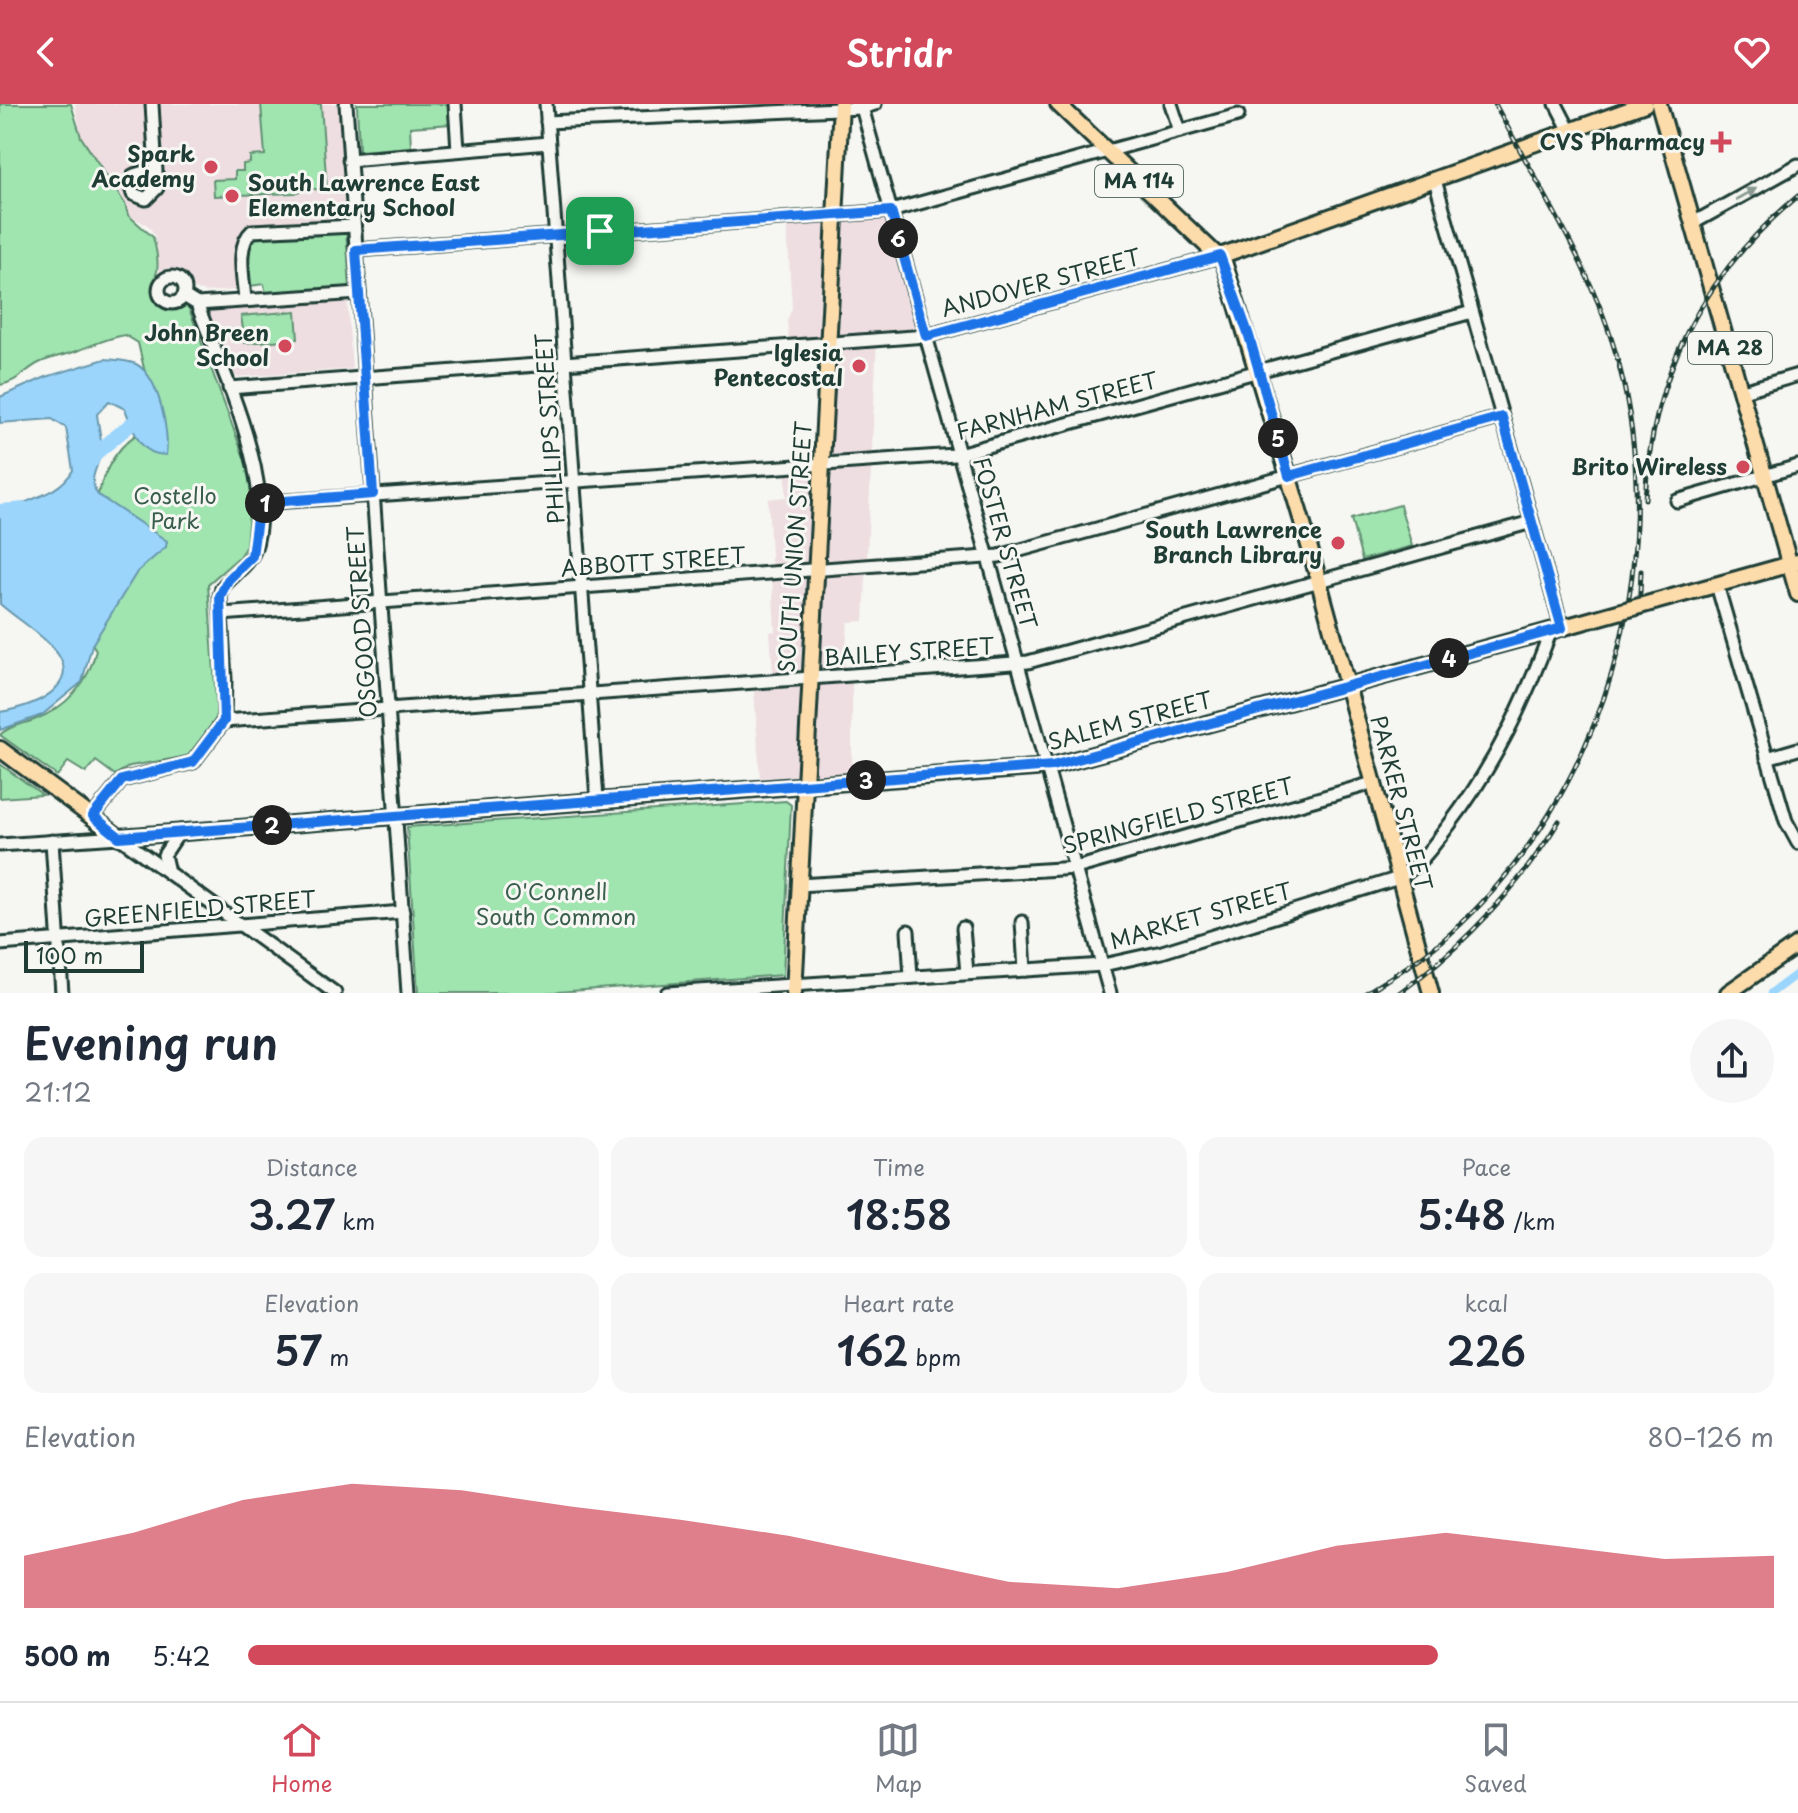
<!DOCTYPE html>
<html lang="en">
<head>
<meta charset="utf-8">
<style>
	body { margin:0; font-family:"Playpen Sans",sans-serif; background:#f6f6f7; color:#1f2937; height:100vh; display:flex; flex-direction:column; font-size:30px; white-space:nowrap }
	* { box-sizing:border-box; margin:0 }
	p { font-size:26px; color:#747a83 }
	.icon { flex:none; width:44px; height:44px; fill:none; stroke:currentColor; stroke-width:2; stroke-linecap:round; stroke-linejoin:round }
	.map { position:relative; height:889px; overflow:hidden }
	.details { display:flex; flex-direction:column; background:#fff; flex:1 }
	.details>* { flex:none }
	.scale { position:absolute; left:24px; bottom:20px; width:120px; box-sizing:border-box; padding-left:8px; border:4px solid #1f3d34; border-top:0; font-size:22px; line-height:28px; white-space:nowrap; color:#1f3d34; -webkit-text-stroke:6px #f6f6f2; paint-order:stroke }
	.pin { position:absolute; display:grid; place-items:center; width:68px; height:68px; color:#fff; margin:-34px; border-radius:16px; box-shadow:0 4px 12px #0006 }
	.km { position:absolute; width:40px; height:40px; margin:-20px; border-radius:50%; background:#222; color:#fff; font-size:22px; line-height:40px; text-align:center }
	.round { display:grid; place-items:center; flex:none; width:84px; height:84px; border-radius:42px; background:#f6f6f7 }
	.headline { display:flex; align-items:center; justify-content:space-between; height:136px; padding:0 24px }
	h1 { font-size:44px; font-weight:600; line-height:60px }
	.stats { display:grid; grid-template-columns:repeat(3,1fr); gap:12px; height:136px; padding:8px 24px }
	.stats div { display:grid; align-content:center; border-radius:20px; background:#f6f6f7; text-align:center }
	.stats b { font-size:40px; font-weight:600 }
	.stats small { font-size:22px; font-weight:400 }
	.stats p { font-size:22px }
	.chart { height:224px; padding:16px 24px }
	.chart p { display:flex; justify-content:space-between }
	.chart svg { width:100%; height:144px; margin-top:8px; fill:#d1495b; opacity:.7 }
	ul { padding:0 24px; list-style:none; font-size:26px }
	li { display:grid; grid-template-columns:128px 96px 1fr; align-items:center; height:60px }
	li i { height:20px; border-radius:10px; background:#d1495b }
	header { display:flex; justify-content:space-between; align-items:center; height:104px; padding:0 24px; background:#d1495b; color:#fff; font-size:36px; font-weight:600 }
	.tabs { display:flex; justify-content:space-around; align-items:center; height:112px; border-top:2px solid #e0e1e3; background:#fff; font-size:22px; color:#747a83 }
	.tabs a { display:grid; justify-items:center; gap:4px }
	.tabs .on { color:#d1495b }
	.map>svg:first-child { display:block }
	.built { fill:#eedee1 }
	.green { fill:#a0e4b0; stroke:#609072; stroke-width:2 }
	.water { fill:#9bd5fc; stroke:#6998ac; stroke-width:2 }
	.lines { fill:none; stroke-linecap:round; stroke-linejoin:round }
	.canal { stroke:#9bd5fc; stroke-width:8 }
	.river { stroke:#9bd5fc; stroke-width:14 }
	.minor-casing { stroke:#1f3d34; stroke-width:17 }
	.major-casing { stroke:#1f3d34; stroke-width:20 }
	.minor { stroke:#f6f6f2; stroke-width:11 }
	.major { stroke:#fddcac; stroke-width:14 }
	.rail-casing { stroke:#1f3d34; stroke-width:5 }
	.rail { stroke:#f6f6f2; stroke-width:2; stroke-dasharray:6; stroke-linecap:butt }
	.major-bridge-casing { stroke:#1f3d34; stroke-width:20; stroke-linecap:butt }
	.major-bridge { stroke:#fddcac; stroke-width:14 }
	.oneway { fill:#8a9a93 }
	.route-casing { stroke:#fff; stroke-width:16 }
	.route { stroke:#1a73e8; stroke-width:10 }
	.poi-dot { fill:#d1495b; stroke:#f6f6f2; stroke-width:3 }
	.labels { text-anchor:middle; stroke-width:6; stroke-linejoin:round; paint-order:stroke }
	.shield { fill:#f6f6f2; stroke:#60746d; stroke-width:2 }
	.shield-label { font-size:20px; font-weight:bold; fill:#1f3d34 }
	.poi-label { font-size:22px; font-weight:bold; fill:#1f3d34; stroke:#f6f6f2; text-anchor:end }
	.street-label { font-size:22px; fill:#1f3d34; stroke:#f6f6f2 }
	.park-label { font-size:22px; fill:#395e4d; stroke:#f6f6f2 }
</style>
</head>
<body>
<header><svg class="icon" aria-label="back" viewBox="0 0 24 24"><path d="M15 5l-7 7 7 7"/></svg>Stridr<svg class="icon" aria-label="heart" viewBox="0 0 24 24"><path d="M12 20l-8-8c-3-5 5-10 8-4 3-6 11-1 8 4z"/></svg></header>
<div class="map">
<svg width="1798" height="889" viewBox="0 0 1798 889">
	<rect width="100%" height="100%" fill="#f6f6f2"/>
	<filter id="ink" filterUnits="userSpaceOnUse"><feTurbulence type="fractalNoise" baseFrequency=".0125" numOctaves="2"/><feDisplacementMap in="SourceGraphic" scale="16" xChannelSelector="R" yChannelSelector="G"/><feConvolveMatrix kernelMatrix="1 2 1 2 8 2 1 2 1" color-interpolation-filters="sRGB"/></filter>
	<g filter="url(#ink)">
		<!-- built -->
		<g class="built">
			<path d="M75,0H338L346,126L247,158L249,185L205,188L194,185L179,167L171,166L160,172L155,132L149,122L128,111L124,100L81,33Z"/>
			<path d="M887,114L918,230L877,233L864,517L848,518L844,573H852V668L760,674L753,570L773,568L770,528L775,527L768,395L786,393V366L815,365L821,247L790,249L787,217L792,204L787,121Z"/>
			<path d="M347,193L352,265L237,273L230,268L209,219L211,204Z"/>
		</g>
		<!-- green -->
		<g class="green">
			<path d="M0,0H71L81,33L125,100L128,111L153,133C156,144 159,157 157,167C153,184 145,198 167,206L188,202L252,375L246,442L239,453L208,480L217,613L190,652L130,662L115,671L96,657L86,669L68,658L57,672L0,631C7,623 23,620 34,616C66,604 89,579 96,546L87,532C90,468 79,357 146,325L152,298L138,239L125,231C108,234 98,239 82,245C69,251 53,252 39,259C25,266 16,279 0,281Z"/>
			<path d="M261,0H321L327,87L308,84L295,89L214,92L213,76L235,75V67H243V60L250,59V52L265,51Z"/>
			<path d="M357,0H449L451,20L410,23L411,43L359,47Z"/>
			<path d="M346,126L350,184L266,192L264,180L249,182V141L258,133Z"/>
			<path d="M296,207L298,235L245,239L241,212Z"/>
			<path d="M1400,401L1412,442L1362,456L1351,415Z"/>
			<path d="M0,660L43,691L0,694Z"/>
			<path d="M786,697L791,701L783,871L544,889H418L407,723Z"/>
		</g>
		<!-- water -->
		<path class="water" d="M105,255C115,256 126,256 136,260C159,272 170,329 166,351C139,351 134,327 125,305L109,297L97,310C98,322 103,338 101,349C97,366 87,375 98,391L167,437L166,443L137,468L92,541L82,578L42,611L0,626V608C29,604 88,583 53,544C38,527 17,515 0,500V411C25,394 58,393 73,366L66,324L52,315L0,319V293L46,273Z"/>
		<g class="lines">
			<!-- canal -->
			<path class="canal" d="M1771,889L1798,869"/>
			<!-- river -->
			<g class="river">
				<path d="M92,357L95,350L136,316L138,306"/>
				<path d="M0,407L26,405"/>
			</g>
			<!-- minor casing -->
			<g class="minor-casing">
				<g id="minor">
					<path d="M152,0L157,84L146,95L133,90L130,80L134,71L144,68L154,73"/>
					<path d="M346,0L408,889"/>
					<path d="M455,0L458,46"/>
					<path d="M546,0L597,695"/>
					<path d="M861,0L1110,889"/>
					<path d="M1171,0L1180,27"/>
					<path d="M1556,0L1570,27"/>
					<path d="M547,18L862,4L875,0"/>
					<path d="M349,56L548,39"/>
					<path d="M1435,76L1562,524"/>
					<path d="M1695,118L1798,61"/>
					<path d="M356,146L891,107L1238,11"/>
					<circle cx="172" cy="186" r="13"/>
					<path d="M245,196C244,176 235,142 252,127L354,122"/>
					<path d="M197,200L359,189"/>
					<path d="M229,284L926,232L1220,152"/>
					<path d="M1743,287L1798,271"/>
					<path d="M1677,397L1798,362"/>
					<path d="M259,399L955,351L1472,208"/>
					<path d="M1717,481L1786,717L1798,739"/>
					<path d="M221,510L999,452L1502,313"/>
					<path d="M224,617L1028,558L1532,418"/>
					<path d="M1767,654L1798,645"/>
					<path d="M93,712L122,676L193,658L224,617L225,575L220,492L222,484C231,472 249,461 254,447C278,380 221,264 197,200L184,192"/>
					<path d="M52,737L62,889"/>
					<path d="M0,741L119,733L335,889"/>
					<path d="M168,768L164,751L180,727"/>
					<path d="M799,781L1076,764L1373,679"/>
					<path d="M1022,818L1025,866"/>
					<path d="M963,824L967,869"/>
					<path d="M908,827L911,873"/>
					<path d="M0,840L403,808"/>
					<path d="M667,889L1103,861L1162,848L1399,774C1420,761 1434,741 1449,721C1495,661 1525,597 1551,526"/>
				</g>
			</g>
			<!-- major casing -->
			<g class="major-casing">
				<g id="major">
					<path d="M1058,0L1224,158L1307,434L1431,889"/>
					<path d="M1659,0L1798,490"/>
					<path d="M1220,152L1645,0"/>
					<path d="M1654,498L1798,458"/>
					<path d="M0,645L119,733L1034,664L1052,662L1568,522"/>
					<path d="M794,889L841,0"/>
					<path d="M1728,889L1798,840"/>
				</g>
			</g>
			<!-- minor -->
			<use href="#minor" class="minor"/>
			<!-- major -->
			<use href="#major" class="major"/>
			<!-- rail casing -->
			<g class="rail-casing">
				<g id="rail">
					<path d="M1645,395C1652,270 1701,173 1798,92"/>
					<path d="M1639,511L1641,467"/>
					<path d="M1366,889C1394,871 1425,853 1450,830C1604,692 1671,462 1619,261C1595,168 1539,84 1495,0"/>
					<path d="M1399,889C1463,843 1518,784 1559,717"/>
				</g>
			</g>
			<!-- rail -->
			<use href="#rail" class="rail"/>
			<!-- major-bridge casing -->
			<g class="major-bridge-casing">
				<path id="major-bridge" d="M1568,522L1654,498"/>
			</g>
			<!-- major-bridge -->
			<use href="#major-bridge" class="major-bridge"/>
		</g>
		<!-- one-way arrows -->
		<defs><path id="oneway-solid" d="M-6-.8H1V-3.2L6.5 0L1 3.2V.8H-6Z" transform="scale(2)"/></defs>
		<use class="oneway" href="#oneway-solid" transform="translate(1746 90) rotate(-29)"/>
	</g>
	<g class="lines" filter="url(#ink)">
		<!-- route casing -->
		<g class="route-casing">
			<path id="route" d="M891,107L926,232L1220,152L1249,232L1289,372L1502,313L1562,524L1052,662L119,733L93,712L122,676L193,658L224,617L220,492L228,476L252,452L259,399L373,390L356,146Z"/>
		</g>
		<!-- route -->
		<use href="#route" class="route"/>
	</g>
	<!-- markers -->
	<g class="poi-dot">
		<path d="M1717 26h8v8h8v8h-8v8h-8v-8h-8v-8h8z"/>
		<circle cx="211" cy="63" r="8"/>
		<circle cx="232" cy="92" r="8"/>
		<circle cx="285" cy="242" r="8"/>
		<circle cx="859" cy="262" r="8"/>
		<circle cx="1743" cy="363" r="8"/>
		<circle cx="1338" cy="439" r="8"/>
	</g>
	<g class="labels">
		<!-- shield labels -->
		<g class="shield">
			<rect x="1095" y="61" width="88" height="32" rx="6"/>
			<rect x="1688" y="228" width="84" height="32" rx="6"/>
		</g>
		<g class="shield-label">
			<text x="1139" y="84">MA 114</text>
			<text x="1730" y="251">MA 28</text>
		</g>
		<!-- poi labels -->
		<g class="poi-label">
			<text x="1705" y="46">CVS Pharmacy</text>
			<text x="195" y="58">Spark<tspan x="195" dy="25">Academy</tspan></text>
			<text x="248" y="87" text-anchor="start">South Lawrence East<tspan x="248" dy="25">Elementary School</tspan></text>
			<text x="269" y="237">John Breen<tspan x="269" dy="25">School</tspan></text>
			<text x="843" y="257">Iglesia<tspan x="843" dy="25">Pentecostal</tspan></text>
			<text x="1727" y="371">Brito Wireless</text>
			<text x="1322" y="434">South Lawrence<tspan x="1322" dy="25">Branch Library</tspan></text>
		</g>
		<!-- street labels -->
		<g class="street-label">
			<text transform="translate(1041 179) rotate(-15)" y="8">ANDOVER STREET</text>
			<text transform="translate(1057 302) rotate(-15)" y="8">FARNHAM STREET</text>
			<text transform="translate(550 325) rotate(-94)" y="8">PHILLIPS STREET</text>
			<text transform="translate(1005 439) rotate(74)" y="8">FOSTER STREET</text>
			<text transform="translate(795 443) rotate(-86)" y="8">SOUTH UNION STREET</text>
			<text transform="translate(653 458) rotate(-4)" y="8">ABBOTT STREET</text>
			<text transform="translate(362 518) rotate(-94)" y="8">OSGOOD STREET</text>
			<text transform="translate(909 548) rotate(-4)" y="8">BAILEY STREET</text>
			<text transform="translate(1130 617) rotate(-15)" y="8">SALEM STREET</text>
			<text transform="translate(1401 699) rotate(75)" y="8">PARKER STREET</text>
			<text transform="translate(1178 712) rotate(-15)" y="8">SPRINGFIELD STREET</text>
			<text transform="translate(200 805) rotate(-5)" y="8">GREENFIELD STREET</text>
			<text transform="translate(1201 812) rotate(-16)" y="8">MARKET STREET</text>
		</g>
		<!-- park labels -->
		<g class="park-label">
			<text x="175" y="400">Costello<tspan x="175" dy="25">Park</tspan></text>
			<text x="556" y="796">O'Connell<tspan x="556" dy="25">South Common</tspan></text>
		</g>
	</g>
</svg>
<div class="scale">100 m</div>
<div class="pin" style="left:600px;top:127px;background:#1e9e55"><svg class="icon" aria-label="arrive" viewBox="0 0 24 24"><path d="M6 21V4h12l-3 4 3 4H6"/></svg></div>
<b class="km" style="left:265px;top:399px">1</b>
<b class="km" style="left:272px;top:721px">2</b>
<b class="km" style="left:866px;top:676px">3</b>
<b class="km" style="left:1449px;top:554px">4</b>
<b class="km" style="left:1278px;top:334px">5</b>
<b class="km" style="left:898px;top:134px">6</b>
</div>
<section class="details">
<div class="headline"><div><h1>Evening run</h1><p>21:12</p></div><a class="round"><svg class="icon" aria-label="share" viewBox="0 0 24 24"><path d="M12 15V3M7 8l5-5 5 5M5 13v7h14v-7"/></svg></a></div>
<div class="stats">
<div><p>Distance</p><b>3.27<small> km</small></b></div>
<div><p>Time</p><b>18:58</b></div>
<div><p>Pace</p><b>5:48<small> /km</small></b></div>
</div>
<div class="stats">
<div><p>Elevation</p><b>57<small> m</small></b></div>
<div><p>Heart rate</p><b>162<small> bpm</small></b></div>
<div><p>kcal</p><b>226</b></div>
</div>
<div class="chart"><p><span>Elevation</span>80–126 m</p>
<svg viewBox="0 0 160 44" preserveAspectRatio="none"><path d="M0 44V28L10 21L20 11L30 6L40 8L50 13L60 17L70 22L80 29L90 36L100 38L110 33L120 25L130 21L140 25L150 29L160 28V44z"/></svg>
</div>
<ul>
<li><b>500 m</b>5:42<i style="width:78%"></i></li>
</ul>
</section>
<nav class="tabs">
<a class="on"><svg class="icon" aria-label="home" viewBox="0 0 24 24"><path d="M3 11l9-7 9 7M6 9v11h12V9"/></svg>Home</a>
<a><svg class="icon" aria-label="map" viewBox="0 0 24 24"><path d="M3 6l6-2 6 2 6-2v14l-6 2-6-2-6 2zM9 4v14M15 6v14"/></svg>Map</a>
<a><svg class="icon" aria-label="saved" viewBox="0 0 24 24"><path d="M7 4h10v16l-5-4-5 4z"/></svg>Saved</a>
</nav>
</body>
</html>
